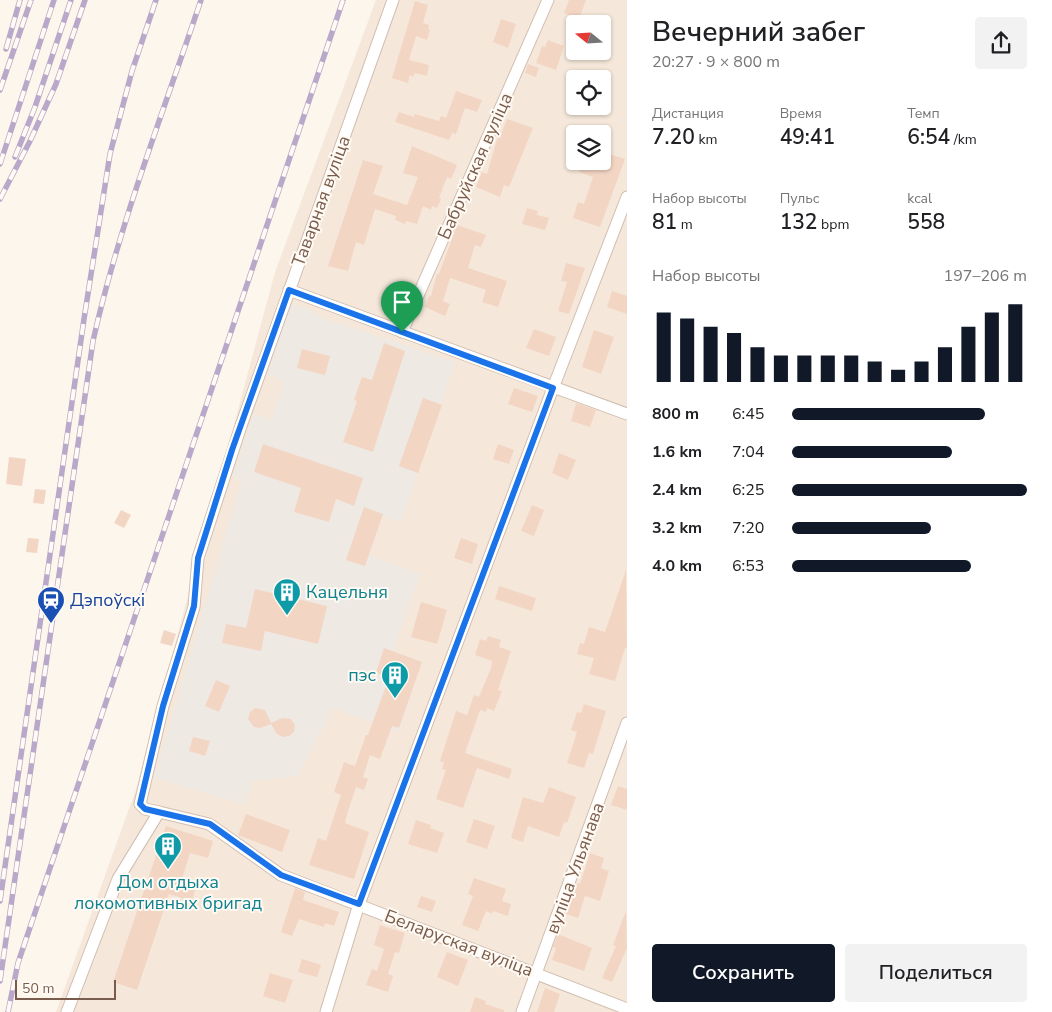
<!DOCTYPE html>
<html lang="ru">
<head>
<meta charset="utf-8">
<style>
	body { margin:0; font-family:"Nunito Sans",sans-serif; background:#f2f2f2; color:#202124; height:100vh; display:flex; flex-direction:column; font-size:19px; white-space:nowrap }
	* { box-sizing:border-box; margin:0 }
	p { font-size:16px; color:#757577 }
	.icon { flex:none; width:28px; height:28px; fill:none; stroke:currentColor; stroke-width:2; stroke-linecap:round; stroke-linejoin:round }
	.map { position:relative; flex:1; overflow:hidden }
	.sheet { display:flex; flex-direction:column; background:#fff; width:425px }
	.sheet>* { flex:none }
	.needle { width:32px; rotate:288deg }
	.fabs { position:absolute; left:566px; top:15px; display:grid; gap:10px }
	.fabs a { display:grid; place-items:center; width:45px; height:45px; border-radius:5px; background:#fff; box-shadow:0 1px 4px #0004; font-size:25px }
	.scale { position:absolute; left:15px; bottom:12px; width:101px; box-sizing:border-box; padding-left:5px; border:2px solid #7a5c4d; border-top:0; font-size:14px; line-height:18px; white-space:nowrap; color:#7a5c4d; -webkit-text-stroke:4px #fffaf3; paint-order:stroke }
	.pin { position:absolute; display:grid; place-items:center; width:42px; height:42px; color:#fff; margin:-51px -21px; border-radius:50% 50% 50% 0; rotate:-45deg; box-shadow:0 0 5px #0007 }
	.pin .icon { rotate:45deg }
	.round { display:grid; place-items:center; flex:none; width:52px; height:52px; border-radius:5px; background:#f2f2f2 }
	.head { display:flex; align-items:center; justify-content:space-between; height:85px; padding:0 25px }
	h1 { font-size:28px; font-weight:600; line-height:38px }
	.metrics { display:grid; grid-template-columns:repeat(3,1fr); gap:8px; height:85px; padding:5px 25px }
	.metrics div { display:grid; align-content:center }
	.metrics b { font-size:21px; font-weight:600 }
	.metrics small { font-size:14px; font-weight:400 }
	.metrics p { font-size:14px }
	.chart { height:140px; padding:10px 25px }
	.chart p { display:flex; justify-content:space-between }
	.chart svg { width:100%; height:90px; margin-top:5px; stroke:#111827; stroke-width:6 }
	.button { display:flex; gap:10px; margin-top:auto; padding:10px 25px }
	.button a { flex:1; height:58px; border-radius:5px; background:#111827; color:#fff; font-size:20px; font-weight:600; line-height:58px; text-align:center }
	.button a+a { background:#f2f2f2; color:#202124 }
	ul { padding:0 25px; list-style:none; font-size:16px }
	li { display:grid; grid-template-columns:80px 60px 1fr; align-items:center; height:38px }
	li i { height:12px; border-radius:6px; background:#111827 }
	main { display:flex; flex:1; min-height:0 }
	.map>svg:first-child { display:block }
	.residential { fill:#f5e8da; fill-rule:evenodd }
	.industrial { fill:#efe9e4 }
	.building { fill:#f3d5c3 }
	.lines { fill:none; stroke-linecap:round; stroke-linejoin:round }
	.minor-casing { stroke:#d1beb0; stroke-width:13 }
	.minor { stroke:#fff; stroke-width:11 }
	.rail-casing { stroke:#b9a8c9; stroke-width:5.5 }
	.rail { stroke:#fffaf3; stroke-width:4; stroke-dasharray:11; stroke-linecap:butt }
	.route-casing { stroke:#fff; stroke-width:10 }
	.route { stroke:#1a73e8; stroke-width:6 }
	.labels { text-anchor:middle; stroke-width:4; stroke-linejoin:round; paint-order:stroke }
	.street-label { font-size:18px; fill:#7a5c4d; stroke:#fffaf3 }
	.culture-label { font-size:18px; fill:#0d838f; stroke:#fffaf3; text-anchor:start }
	.transit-label { font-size:18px; fill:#164399; stroke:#fffaf3; text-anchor:start }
</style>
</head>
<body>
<main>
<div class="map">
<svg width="627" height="1012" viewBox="0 0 627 1012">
	<rect width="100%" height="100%" fill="#fdf6ec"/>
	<!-- residential -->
	<path class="residential" d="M376,0H627V1012H56L136,789L275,272ZM575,24H602V51H575ZM575,79H602V106H575ZM575,134H602V161H575Z"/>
	<!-- industrial -->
	<path class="industrial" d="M291,304L310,309L322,318L455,362L401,522L382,517L369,555L420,574L393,651L422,662L398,732L334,708L297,776L253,781L244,804L154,778L241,483L233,475L254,413L271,420L284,381L267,375Z"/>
	<!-- building -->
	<g class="building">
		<path d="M569,0H586L579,19L564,13Z"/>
		<path d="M415,1L428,5L423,23L429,25L428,29L430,30L427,40L416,36L409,60L429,65L427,76L415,73L413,77L410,75L408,83L392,78Z"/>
		<path d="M501,19L516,24L508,48L493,42Z"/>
		<path d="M548,40L564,46L556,70L536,63L542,46L545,47Z"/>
		<path d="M528,64L539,68L536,77L525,73Z"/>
		<path d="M456,91L482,100L477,112L465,108L456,134L452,133L449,140L395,122L399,112L414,117L415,114L439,121L441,116L446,118Z"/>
		<path d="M507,119L533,128L509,187L504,185L500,197L476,187L482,172L487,174L498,136L500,137Z"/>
		<path d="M412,146L457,165L451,179L447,177L439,198L441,199L437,208L432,206L431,210L423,206L417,224L406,221L405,224L395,220L396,216L375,209L364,245L356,242L348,271L328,266L363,160L383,166L373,194L407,205L418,177L403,173Z"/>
		<path d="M603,152L625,159L600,227L573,218L578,202L584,204L593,177L579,172L583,161H602Z"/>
		<path d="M527,208L538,211L537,215L549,218L545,230L522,224Z"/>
		<path d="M457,225L486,235L481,247L475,245L468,268L507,281L498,307L482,302L486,290L450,278L443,301L450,304L445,316L425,307L429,296H431L437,274H439Z"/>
		<path d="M566,263L585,268L569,314L558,311L567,282L561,281Z"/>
		<path d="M612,291L627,296V314L607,307Z"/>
		<path d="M534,329L556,337L549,356L526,348Z"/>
		<path d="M594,330L614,337L601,374L582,367Z"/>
		<path d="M384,343L405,351L373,452L343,442L357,401L354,400L362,377L372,380Z"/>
		<path d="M302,349L330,356L325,375L297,368Z"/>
		<path d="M514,388L538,396L532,412L508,404Z"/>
		<path d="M423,398L442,405L418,473L399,466Z"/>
		<path d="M576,403L596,410L590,427L571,421Z"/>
		<path d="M263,444L363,478L354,506L336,499L329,522L294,512L301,488L254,472Z"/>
		<path d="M498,444L514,450L509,464L493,459Z"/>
		<path d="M559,453L576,460L568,480L552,473Z"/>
		<path d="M9,457L26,459L22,486L6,484Z"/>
		<path d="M35,489L46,490L44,504L33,503Z"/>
		<path d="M532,505L544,510L534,536L521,531Z"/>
		<path d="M364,507L383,514L365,566L346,560Z"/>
		<path d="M121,510L131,515L124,528L114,523Z"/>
		<path d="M28,538L39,539L37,553L26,552Z"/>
		<path d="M461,538L478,544L472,564L454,558Z"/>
		<path d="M626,570L627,648H625L615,681L589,674L594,658L577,654L580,643L584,644L589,627L605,632Z"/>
		<path d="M499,586L536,598L532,611L495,599Z"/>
		<path d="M255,589L327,606L318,644L265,631L261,651L222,643L226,624L246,628Z"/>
		<path d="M421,602L447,610L437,644L411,637Z"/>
		<path d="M164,630L176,634L172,646L160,643Z"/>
		<path d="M488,636L501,640L499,647L511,651L498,690L502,691L494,711L487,708L486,712L480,710L465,753L512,769L509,779L477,768L463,808L436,799L446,770L442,769L444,763L440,761L456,711L467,715L474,695L479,697L491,668L492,661L475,655L480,639L486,641Z"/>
		<path d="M384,648L422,662L399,728L392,726L380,759L370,755L363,777L368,779L364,790L356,787L347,814L345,823L369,832L354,879L309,865L318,838L326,841L341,795L334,792L344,762L355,766L366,735H368L389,678L376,673Z"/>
		<path d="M216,680L230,686L219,712L205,706Z"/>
		<path d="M584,704L606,711L593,754L589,753L584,768L567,763L577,732L571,730L577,712L581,713Z"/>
		<path d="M255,708L265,710L271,723L282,718L291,719L295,725L294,732L289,736L283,737L277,734L271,724L260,728L254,727L248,719L250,712Z"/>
		<path d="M193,737L210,741L205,756L189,751Z"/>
		<path d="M618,786L627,789V810L611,805Z"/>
		<path d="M549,787L576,797L567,823L564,822L559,837L528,826L523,842L511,838L523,797L543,803Z"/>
		<path d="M246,814L290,830L282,852L238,835Z"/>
		<path d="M474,819L495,826L487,849L466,842Z"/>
		<path d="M416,820L431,825L430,828L444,833L437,853L408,844Z"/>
		<path d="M166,826L213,841L208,858L190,853L181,882L196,887L192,901L169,894L137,990L113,982Z"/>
		<path d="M590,853L604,858L601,868L609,871L600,901L585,896L578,918L566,914L577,883L580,884Z"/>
		<path d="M474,878L506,889L502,901L511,904L508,916L493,911L492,914L486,911L478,931L462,925L473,896L468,894Z"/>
		<path d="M295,888L305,892L303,900L339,912L334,926L325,923L324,927L299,919L292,936L281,932Z"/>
		<path d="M421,896L436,901L432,912L417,907Z"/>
		<path d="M626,911L627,951L626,950L612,982L602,978L616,946L613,945Z"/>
		<path d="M380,925L405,933L399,953L395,952L388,974L393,976L388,992L366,985L372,969L377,971L384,949L374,945Z"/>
		<path d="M558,934L592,948L584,971L552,960L556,948L553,947Z"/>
		<path d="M447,952L468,960L458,986L437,977Z"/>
		<path d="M302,959L321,965L317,977L298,972Z"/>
		<path d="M270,973L293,980L285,1003L263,996Z"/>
		<path d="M545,988L560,994L554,1012H537Z"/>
		<path d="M475,997L486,1001L485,1004L504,1010V1012H470Z"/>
	</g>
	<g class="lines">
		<!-- minor casing -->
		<g class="minor-casing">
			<g id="minor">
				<path d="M289,290L627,414"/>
				<path d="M402,332L548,0"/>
				<path d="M159,812L209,824L281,875L627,1009"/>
				<path d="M67,1012L118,879L159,812L145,809L140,804L163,706L194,607L198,558L241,426L393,0"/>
				<path d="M326,1012L359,904L553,388L627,197"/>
				<path d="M522,1012L627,723"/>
			</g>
		</g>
		<!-- minor -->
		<use href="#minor" class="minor"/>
		<!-- rail casing -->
		<g class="rail-casing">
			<g id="rail">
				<path d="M6,49L20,0"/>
				<path d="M0,90L31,0"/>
				<path d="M15,157L35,107L71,0"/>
				<path d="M0,164L54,0"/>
				<path d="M0,199L30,141L56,84L85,0"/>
				<path d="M0,901L84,319L110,154L132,71L156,0"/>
				<path d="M0,981L93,341C119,225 163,113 201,0"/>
				<path d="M8,1012L18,963L343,0"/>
			</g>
		</g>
		<!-- rail -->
		<use href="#rail" class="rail"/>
	</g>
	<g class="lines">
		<!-- route casing -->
		<g class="route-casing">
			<path id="route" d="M289,290L553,388L359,904L281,875L210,824L145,809L140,804L163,706L194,606L198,558L232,450Z"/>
		</g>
		<!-- route -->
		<use href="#route" class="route"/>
	</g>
	<!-- icons -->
	<defs>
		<g id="building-pin" transform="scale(1.4375)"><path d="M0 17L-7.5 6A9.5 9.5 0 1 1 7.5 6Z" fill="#0f9aa8" stroke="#fffaf3"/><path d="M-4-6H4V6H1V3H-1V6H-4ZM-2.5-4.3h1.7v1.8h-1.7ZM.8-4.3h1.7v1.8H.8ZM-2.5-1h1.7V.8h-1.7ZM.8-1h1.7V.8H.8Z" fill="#fff"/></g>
		<g id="station-pin" transform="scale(1.4375)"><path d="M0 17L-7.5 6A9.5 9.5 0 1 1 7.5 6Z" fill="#1a4fb4" stroke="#fffaf3"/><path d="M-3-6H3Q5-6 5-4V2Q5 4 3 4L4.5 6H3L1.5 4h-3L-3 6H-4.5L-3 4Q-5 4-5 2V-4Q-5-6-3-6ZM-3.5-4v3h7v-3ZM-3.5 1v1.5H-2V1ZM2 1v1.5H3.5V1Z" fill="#fff"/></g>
	</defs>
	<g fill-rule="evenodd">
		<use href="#building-pin" x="287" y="592"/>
		<use href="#station-pin" x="51" y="600"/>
		<use href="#building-pin" x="395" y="675"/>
		<use href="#building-pin" x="168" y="846"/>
	</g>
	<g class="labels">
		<!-- street labels -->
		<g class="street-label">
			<text transform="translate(475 166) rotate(-66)" y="6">Бабруйская вуліца</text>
			<text transform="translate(321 201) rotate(-70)" y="6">Таварная вуліца</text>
			<text transform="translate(575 868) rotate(-70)" y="6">вуліца Ульянава</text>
			<text transform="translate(459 943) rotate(21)" y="6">Беларуская вуліца</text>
		</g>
		<!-- culture labels -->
		<g class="culture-label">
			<text x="306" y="598">Кацельня</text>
			<text x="376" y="681" text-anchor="end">пэс</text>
			<text x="168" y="888" text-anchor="middle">Дом отдыха<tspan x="168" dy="21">локомотивных бригад</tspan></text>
		</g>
		<!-- transit labels -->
		<g class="transit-label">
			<text x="70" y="606">Дэпоўскі</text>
		</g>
	</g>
</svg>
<div class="fabs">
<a><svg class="needle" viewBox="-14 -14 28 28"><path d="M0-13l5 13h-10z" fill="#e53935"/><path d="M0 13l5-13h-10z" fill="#757577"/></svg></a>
<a><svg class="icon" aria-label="locate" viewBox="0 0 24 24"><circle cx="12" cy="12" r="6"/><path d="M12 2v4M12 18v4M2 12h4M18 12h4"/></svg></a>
<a><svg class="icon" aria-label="layers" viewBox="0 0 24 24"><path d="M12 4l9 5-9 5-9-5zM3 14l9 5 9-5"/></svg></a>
</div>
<div class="scale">50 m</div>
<div class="pin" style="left:402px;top:332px;background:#1e9e55"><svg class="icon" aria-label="arrive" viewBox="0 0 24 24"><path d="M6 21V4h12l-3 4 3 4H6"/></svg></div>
</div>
<section class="sheet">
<div class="head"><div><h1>Вечерний забег</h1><p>20:27 · 9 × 800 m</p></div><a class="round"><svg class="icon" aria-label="share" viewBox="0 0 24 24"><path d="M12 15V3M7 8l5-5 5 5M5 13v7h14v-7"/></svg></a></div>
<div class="metrics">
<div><p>Дистанция</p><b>7.20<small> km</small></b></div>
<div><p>Время</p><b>49:41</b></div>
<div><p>Темп</p><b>6:54<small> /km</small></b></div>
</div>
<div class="metrics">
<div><p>Набор высоты</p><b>81<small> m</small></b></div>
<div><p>Пульс</p><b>132<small> bpm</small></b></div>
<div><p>kcal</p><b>558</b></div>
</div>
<div class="chart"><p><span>Набор высоты</span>197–206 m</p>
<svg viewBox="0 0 160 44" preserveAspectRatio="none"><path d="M5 44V10M15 44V13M25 44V17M35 44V20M45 44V27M55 44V31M65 44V31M75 44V31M85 44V31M95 44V34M105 44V38M115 44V34M125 44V27M135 44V17M145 44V10M155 44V6"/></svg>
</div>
<ul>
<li><b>800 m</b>6:45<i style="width:82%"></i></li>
<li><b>1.6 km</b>7:04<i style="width:68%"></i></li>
<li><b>2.4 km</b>6:25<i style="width:100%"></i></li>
<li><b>3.2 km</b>7:20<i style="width:59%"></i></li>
<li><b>4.0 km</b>6:53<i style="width:76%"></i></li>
</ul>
<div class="button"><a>Сохранить</a><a>Поделиться</a></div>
</section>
</main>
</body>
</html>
